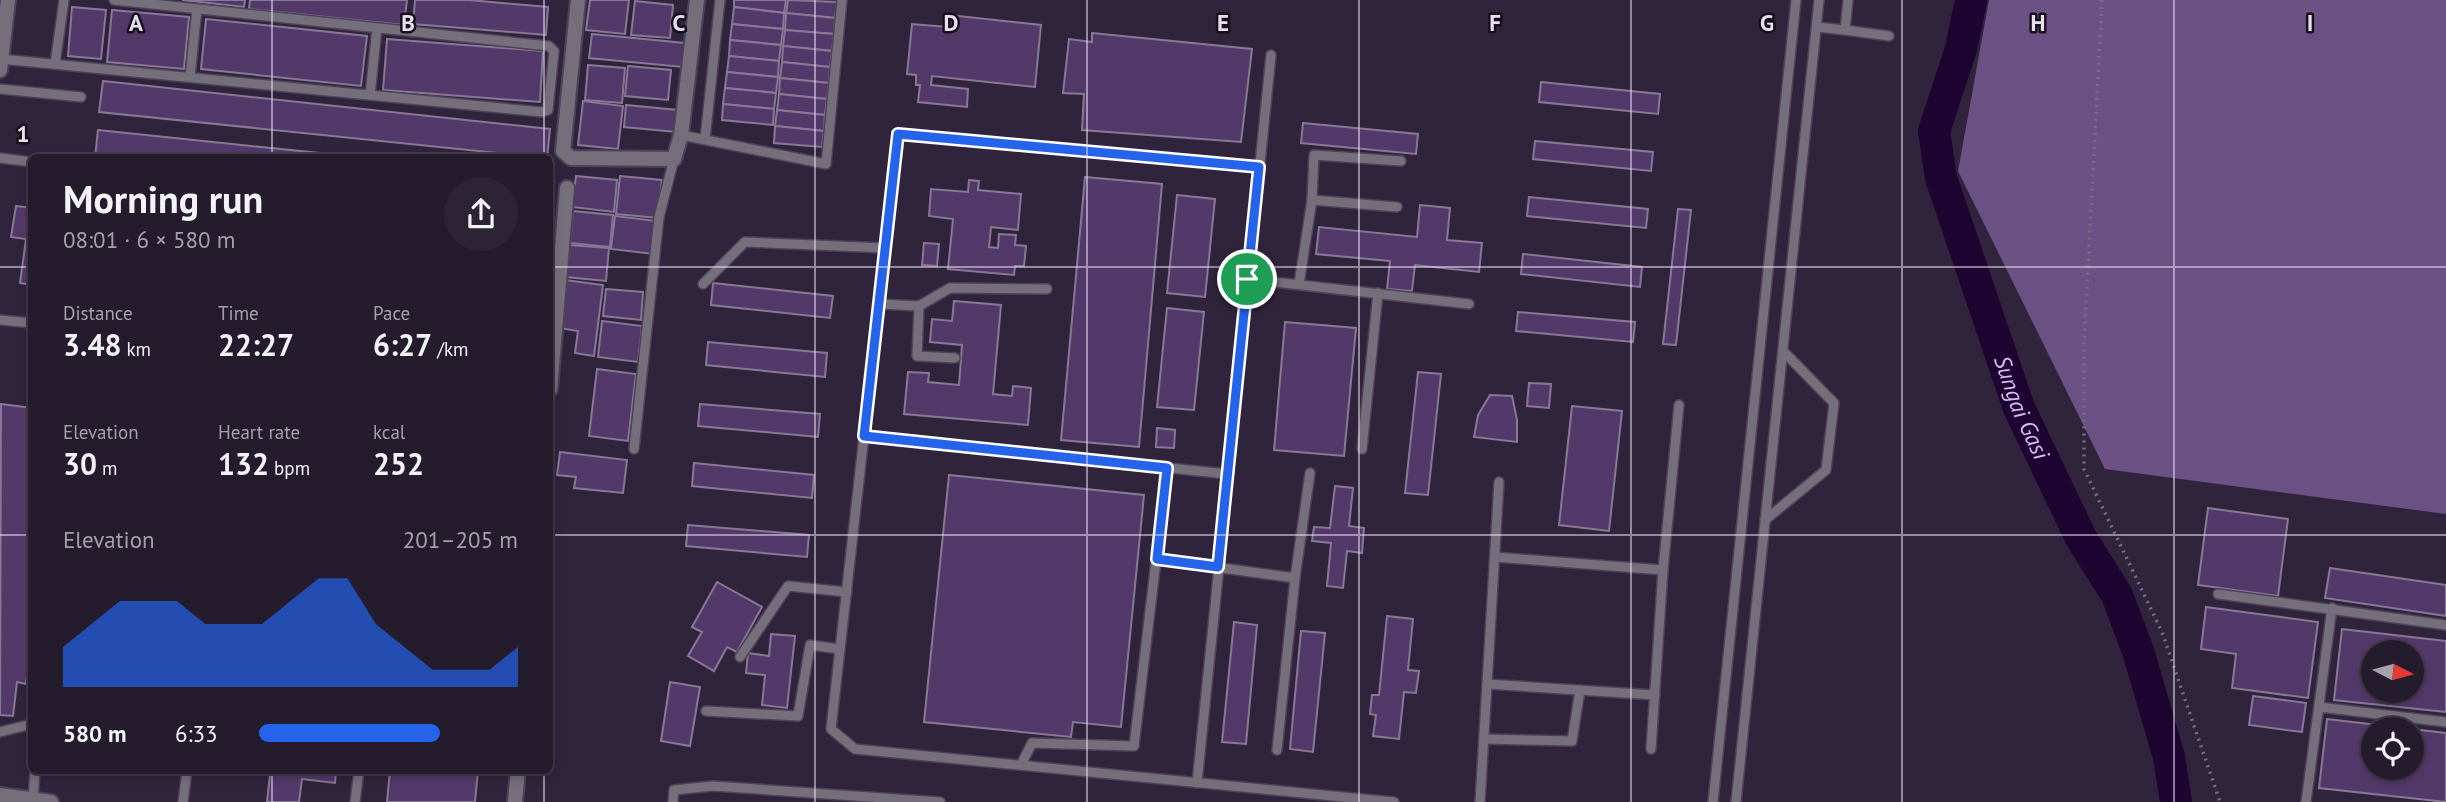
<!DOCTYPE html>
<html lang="en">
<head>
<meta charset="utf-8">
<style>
	body { margin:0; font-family:"PT Sans",sans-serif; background:#2c2435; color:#f1f3f6; height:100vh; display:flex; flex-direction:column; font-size:26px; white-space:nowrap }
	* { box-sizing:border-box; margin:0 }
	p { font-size:23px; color:#a3a1aa }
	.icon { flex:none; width:38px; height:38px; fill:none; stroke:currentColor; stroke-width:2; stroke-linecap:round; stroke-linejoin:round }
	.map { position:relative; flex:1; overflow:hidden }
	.panel { position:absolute; left:28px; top:154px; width:525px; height:620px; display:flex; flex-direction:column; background:#241b2d; border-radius:10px; box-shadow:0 4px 10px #0003,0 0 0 2px #413949 }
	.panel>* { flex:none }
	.needle { width:46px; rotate:96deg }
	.tools { position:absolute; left:2361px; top:640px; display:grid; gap:14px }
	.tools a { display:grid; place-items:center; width:63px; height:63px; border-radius:50%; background:#241b2d; box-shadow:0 4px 10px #0003,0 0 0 2px #413949; font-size:35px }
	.pin { position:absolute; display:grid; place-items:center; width:60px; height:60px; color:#fff; margin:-30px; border:4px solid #fff; border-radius:50%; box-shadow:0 2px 7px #0007 }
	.round { display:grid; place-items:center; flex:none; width:74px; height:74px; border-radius:37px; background:#2c2435 }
	.summary { display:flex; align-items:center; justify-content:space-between; height:119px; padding:0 35px }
	h1 { font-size:38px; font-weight:800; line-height:52px }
	.stats { display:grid; grid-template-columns:repeat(3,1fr); gap:10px; height:119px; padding:7px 35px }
	.stats div { display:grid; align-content:center }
	.stats b { font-size:30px; font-weight:800 }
	.stats small { font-size:19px; font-weight:400 }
	.stats p { font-size:19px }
	.chart { height:196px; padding:14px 35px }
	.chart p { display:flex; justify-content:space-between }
	.chart svg { width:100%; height:126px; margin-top:7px; fill:#2563eb; opacity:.7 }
	ul { padding:0 35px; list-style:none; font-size:23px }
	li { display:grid; grid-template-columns:112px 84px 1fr; align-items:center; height:52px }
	li i { height:18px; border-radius:9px; background:#2563eb }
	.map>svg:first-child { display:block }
	.forest { fill:#6b5184 }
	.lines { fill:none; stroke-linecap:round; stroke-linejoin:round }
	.river { stroke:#1e0430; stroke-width:32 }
	.building { fill:#53396a; stroke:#877995; stroke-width:2; fill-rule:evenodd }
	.service-casing { stroke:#4d4259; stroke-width:12 }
	.minor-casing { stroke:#4d4259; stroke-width:18 }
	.tertiary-casing { stroke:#4d4259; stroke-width:18 }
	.path { stroke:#786e83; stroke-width:3.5; stroke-dasharray:2 5; stroke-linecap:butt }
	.service { stroke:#756f7b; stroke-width:9 }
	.minor { stroke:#756f7b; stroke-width:14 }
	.tertiary { stroke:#756f7b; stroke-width:14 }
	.route-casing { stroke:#fff; stroke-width:14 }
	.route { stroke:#2563eb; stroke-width:9 }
	.grid { fill:none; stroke:#e7dfef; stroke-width:2; stroke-opacity:0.55 }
	.labels { text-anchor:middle; stroke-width:5; stroke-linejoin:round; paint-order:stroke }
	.water-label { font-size:23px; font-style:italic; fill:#dbbcfa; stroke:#15101b }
	.grid-label { font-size:23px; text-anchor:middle; font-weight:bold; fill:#e7dfef; stroke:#15101b; stroke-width:5; stroke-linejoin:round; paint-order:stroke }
</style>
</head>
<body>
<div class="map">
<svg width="2446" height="802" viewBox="0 0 2446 802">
	<rect width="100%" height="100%" fill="#30243c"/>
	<!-- forest -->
	<path class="forest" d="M1989,0H2446V514L2105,469L1958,171Z"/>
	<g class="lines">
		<!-- river -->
		<path class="river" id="s1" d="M1971,0L1961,49L1934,131L1941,178L2019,408L2081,538L2117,595L2138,651L2169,757L2176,802"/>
	</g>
	<!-- building -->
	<g class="building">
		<path d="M182,0H245L244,7Z"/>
		<path d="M250,0H407L404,25L249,9Z"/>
		<path d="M415,0H469L548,7L546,35L413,24Z"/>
		<path d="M590,0H629L625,34L586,30Z"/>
		<path d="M734,0H786L784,13L734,7Z"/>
		<path d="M788,0L837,2L835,18L786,13Z"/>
		<path d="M635,1L673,5L670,38L631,35Z"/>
		<path d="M72,7L106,10L101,59L68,56Z"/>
		<path d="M734,7L784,13L783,29L732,24Z"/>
		<path d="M112,10L189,17L184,69L107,62Z"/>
		<path d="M786,13L835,18L834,34L785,30Z"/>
		<path d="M949,15L1041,25L1035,87L932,76L931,85L968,89L967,107L918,102L920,85H916V75L907,74L912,24L948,27Z"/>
		<path d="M206,19L367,36L361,86L201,69Z"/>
		<path d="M732,24L783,29L781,45L730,40Z"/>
		<path d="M785,30L834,34L832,51L783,46Z"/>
		<path d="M1092,33L1252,49L1241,142L1082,130L1084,94L1063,93L1069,39L1092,42Z"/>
		<path d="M592,34L685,43L683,67L589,58Z"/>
		<path d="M387,39L543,51L540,102L383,90Z"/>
		<path d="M730,40L781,45L779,61L729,56Z"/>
		<path d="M783,46L832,51L830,67L782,62Z"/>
		<path d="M729,56L779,61L778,77L727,72Z"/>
		<path d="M782,62L830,67L829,83L780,78Z"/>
		<path d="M588,65L625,68L622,103L585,100Z"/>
		<path d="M628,66L671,70L668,100L625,96Z"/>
		<path d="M727,72L778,77L776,93L725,88Z"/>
		<path d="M780,78L829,83L827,99L779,94Z"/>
		<path d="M103,81L550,129L547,158L99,112Z"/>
		<path d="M1541,82L1660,94L1658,114L1539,102Z"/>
		<path d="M725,88L776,93L774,109L723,104Z"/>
		<path d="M779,94L827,99L825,115L777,110Z"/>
		<path d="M583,101L623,106L618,149L578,145Z"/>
		<path d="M723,104L774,109L773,125L722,120Z"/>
		<path d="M626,105L678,110L676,132L624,127Z"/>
		<path d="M777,110L825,115L824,131L775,126Z"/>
		<path d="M1303,123L1418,134L1416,154L1301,143Z"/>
		<path d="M775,126L824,131L822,147L774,143Z"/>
		<path d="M98,130L329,154V158H95Z"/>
		<path d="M1535,141L1653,152L1651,171L1533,159Z"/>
		<path d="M550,172L554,173L551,208L550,207Z"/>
		<path d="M576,176L617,180L614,212L572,207Z"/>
		<path d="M620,176L662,180L658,218L616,214Z"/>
		<path d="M1085,177L1162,184L1139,447L1061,440Z"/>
		<path d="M969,180L979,181L978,190L1021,194L1018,230L991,227L989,247L998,248L999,234L1016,235L1015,245L1026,246L1024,266H1015L1014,275L948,269L953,219L929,216L931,189L968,192Z"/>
		<path d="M1177,195L1215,199L1205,297L1167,293Z"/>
		<path d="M1529,197L1648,209L1646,228L1527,216Z"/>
		<path d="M1420,205L1450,208L1447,240L1482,243L1479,272L1415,265L1412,291L1387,289L1390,261L1316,254L1319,227L1417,237Z"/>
		<path d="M16,206L32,208V285L20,283L26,239L11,237Z"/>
		<path d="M1678,209L1691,210L1676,345L1663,344Z"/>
		<path d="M573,211L613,215L610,247L570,243Z"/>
		<path d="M615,216L657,221L653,254L611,249Z"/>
		<path d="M924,243L939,244L937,266L922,265Z"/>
		<path d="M569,245L609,248L606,281L566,277Z"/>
		<path d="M1523,254L1642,267L1640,287L1521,274Z"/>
		<path d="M565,280L603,285L594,356L575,353L578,331L559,328Z"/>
		<path d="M713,283L833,296L830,318L711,305Z"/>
		<path d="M606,289L643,292L641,320L603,316Z"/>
		<path d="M954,301L1001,305L993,394L1012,396L1013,386L1031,388L1028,425L904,414L908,372L929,373L928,382L959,385L962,345L930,342L932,319L952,321Z"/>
		<path d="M1167,308L1204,312L1194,410L1157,407Z"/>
		<path d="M1518,312L1635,322L1633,342L1516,331Z"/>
		<path d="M602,321L642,326L638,362L598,357Z"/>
		<path d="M1285,322L1356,328L1344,456L1274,450Z"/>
		<path d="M708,342L827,353L825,377L706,365Z"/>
		<path d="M597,369L636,374L628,441L589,436Z"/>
		<path d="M1418,372L1441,374L1428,495L1405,493Z"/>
		<path d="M1529,383L1551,384L1549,408L1527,406Z"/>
		<path d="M1490,395L1512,396L1517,420V442L1474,437L1478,415Z"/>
		<path d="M1,404L32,408V634L26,684L17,682L13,716L0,715Z"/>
		<path d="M700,404L820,414L818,437L698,426Z"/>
		<path d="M1572,406L1622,411L1609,531L1559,525Z"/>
		<path d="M1157,428L1175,430L1174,448L1156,447Z"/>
		<path d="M560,452L627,460L623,493L574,488L576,477L557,475Z"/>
		<path d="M694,463L814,475L812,498L692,486Z"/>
		<path d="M949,475L1144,495L1121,727L1073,722L1071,737L924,722Z"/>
		<path d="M1335,486L1353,488L1349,526L1364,528L1362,553L1347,551L1343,588L1327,586L1331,543L1312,541L1314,527L1330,528Z"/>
		<path d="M2208,508L2288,519L2278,596L2198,585Z"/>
		<path d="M688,525L809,535L807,557L686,546Z"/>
		<path d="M2330,568L2446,585V616L2325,598Z"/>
		<path d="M717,582L762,607L737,652L727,647L714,671L688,656L702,632L692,627Z"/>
		<path d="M2206,607L2318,622L2308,698L2232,688L2236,654L2201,649Z"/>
		<path d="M1387,616L1413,619L1408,670L1419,671L1416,693L1404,692L1399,739L1373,736L1376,715L1370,714L1372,695H1379Z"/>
		<path d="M1234,622L1257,625L1246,744L1222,742Z"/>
		<path d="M2342,629L2446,641V712L2334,700ZM2373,653H2412V691H2373Z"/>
		<path d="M1301,631L1325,633L1313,752L1290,749Z"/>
		<path d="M771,634L795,636L787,708L762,705L765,675L746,673L748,653L769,656Z"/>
		<path d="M670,682L700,687L690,746L661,741Z"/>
		<path d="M2253,696L2306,703L2302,732L2249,725Z"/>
		<path d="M2327,719L2446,733V802L2319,788ZM2373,730H2412V768H2373Z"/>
		<path d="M233,770H336L335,783L302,779L299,802H267L270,774Z"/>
		<path d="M390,770H478L475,802H387Z"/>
	</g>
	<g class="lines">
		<!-- service casing -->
		<g class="service-casing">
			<g id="service">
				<path d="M1817,27L1845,30L1848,0"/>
				<path d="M1845,30L1889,36"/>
				<path d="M1,59L542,112L548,110L554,51L549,46L114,0"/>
				<path d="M55,64L64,0"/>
				<path d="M190,77L197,9"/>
				<path d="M0,89L81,97"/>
				<path d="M370,95L377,28"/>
				<path d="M681,135L826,164L842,0"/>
				<path d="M705,139L720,0"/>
				<path d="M0,158L32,162"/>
				<path d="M1259,167L898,134L831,729L855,749L1394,802"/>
				<path d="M1312,200L1314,155L1401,161"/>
				<path d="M1247,279L1469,304"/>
				<path d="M703,284L745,242L885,248"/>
				<path d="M1299,284L1312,200L1397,207"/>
				<path d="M879,304L919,306L950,288L1047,289"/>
				<path d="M919,306L917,356L955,358"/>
				<path d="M0,320L32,323"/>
				<path d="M864,436L1227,474"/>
				<path d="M634,449L659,217L674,159"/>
				<path d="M1362,449L1378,293"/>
				<path d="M1765,520L1826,470L1834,403L1783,351"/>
				<path d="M1495,557L1663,570L1679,405"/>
				<path d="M1157,559L1295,578L1310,473"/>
				<path d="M2218,594L2446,625"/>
				<path d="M740,657L788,586L847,592"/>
				<path d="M1487,684L1655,695"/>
				<path d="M2319,707L2446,722"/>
				<path d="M706,711L798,716L810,645L840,649"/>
				<path d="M0,732L32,724"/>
				<path d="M1484,739L1572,741L1580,690"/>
				<path d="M1651,749L1663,570"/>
				<path d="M1277,750L1295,578"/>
				<path d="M1021,765L1032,743L1134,746L1167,468"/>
				<path d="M1197,783L1271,55"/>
				<path d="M33,802L35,770"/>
				<path d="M183,802L187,770"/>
				<path d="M355,802L359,770"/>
				<path d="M673,802L674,790L713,786L940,802"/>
				<path d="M1480,802L1499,482"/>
				<path d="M1713,802L1796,0"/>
				<path d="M1736,802L1819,0"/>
				<path d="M2306,802L2332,608"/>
			</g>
		</g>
		<!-- minor casing -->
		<g class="minor-casing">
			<g id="minor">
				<path d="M578,0L563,151L571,158L674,159L681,135L697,0"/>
				<path d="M550,389L567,188"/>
				<path d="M0,795L51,802"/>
				<path d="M515,802L518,770"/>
			</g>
		</g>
		<!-- tertiary casing -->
		<g class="tertiary-casing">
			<path id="tertiary" d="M0,70L8,0"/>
		</g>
		<!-- path -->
		<path class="path" d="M2102,0L2084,343V469L2162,632L2220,802"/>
		<!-- service -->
		<use href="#service" class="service"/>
		<!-- minor -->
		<use href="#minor" class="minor"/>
		<!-- tertiary -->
		<use href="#tertiary" class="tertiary"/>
	</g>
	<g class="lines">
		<!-- route casing -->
		<g class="route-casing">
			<path id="route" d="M898,134L1259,167L1218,567L1157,559L1167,468L864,436Z"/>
		</g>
		<!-- route -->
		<use href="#route" class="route"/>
	</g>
	<!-- grid -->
	<path class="grid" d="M272,0V158M544,0V158M815,0V802M1087,0V802M1359,0V802M1631,0V802M1902,0V802M2174,0V802M0,267H32M550,267H2446M0,535H32M550,535H2446M272,770V802M544,770V802"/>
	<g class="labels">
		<!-- water labels -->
		<g class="water-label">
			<text dy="8" stroke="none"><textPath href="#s1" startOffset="427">Sungai Gasi</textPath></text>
		</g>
	</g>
	<g class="grid-label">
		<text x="136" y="31">A</text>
		<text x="408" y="31">B</text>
		<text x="679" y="31">C</text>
		<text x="951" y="31">D</text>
		<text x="1223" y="31">E</text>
		<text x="1495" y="31">F</text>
		<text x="1767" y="31">G</text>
		<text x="2038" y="31">H</text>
		<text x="2310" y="31">I</text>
		<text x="23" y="142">1</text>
	</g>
</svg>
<div class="tools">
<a><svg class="needle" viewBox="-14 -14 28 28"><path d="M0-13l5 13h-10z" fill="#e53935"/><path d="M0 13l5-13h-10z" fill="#a3a1aa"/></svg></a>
<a><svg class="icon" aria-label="locate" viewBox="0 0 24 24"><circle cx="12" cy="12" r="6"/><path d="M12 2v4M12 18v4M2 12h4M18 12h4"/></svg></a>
</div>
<div class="pin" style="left:1247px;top:279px;background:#1e9e55"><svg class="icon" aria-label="arrive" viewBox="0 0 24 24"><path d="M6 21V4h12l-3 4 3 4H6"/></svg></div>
<section class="panel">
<div class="summary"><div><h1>Morning run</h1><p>08:01 · 6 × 580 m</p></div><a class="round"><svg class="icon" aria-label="share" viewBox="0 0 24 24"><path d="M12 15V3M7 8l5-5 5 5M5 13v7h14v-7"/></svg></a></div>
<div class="stats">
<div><p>Distance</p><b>3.48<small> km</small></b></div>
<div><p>Time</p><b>22:27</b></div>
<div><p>Pace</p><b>6:27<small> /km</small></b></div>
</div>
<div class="stats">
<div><p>Elevation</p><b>30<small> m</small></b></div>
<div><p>Heart rate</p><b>132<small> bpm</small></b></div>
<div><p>kcal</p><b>252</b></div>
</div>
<div class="chart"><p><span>Elevation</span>201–205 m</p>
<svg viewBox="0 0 160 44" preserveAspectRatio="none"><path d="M0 44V30L10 22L20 14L30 14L40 14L50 22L60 22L70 22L80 14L90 6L100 6L110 22L120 30L130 38L140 38L150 38L160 30V44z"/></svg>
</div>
<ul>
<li><b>580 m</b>6:33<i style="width:70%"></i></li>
</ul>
</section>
</div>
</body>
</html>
